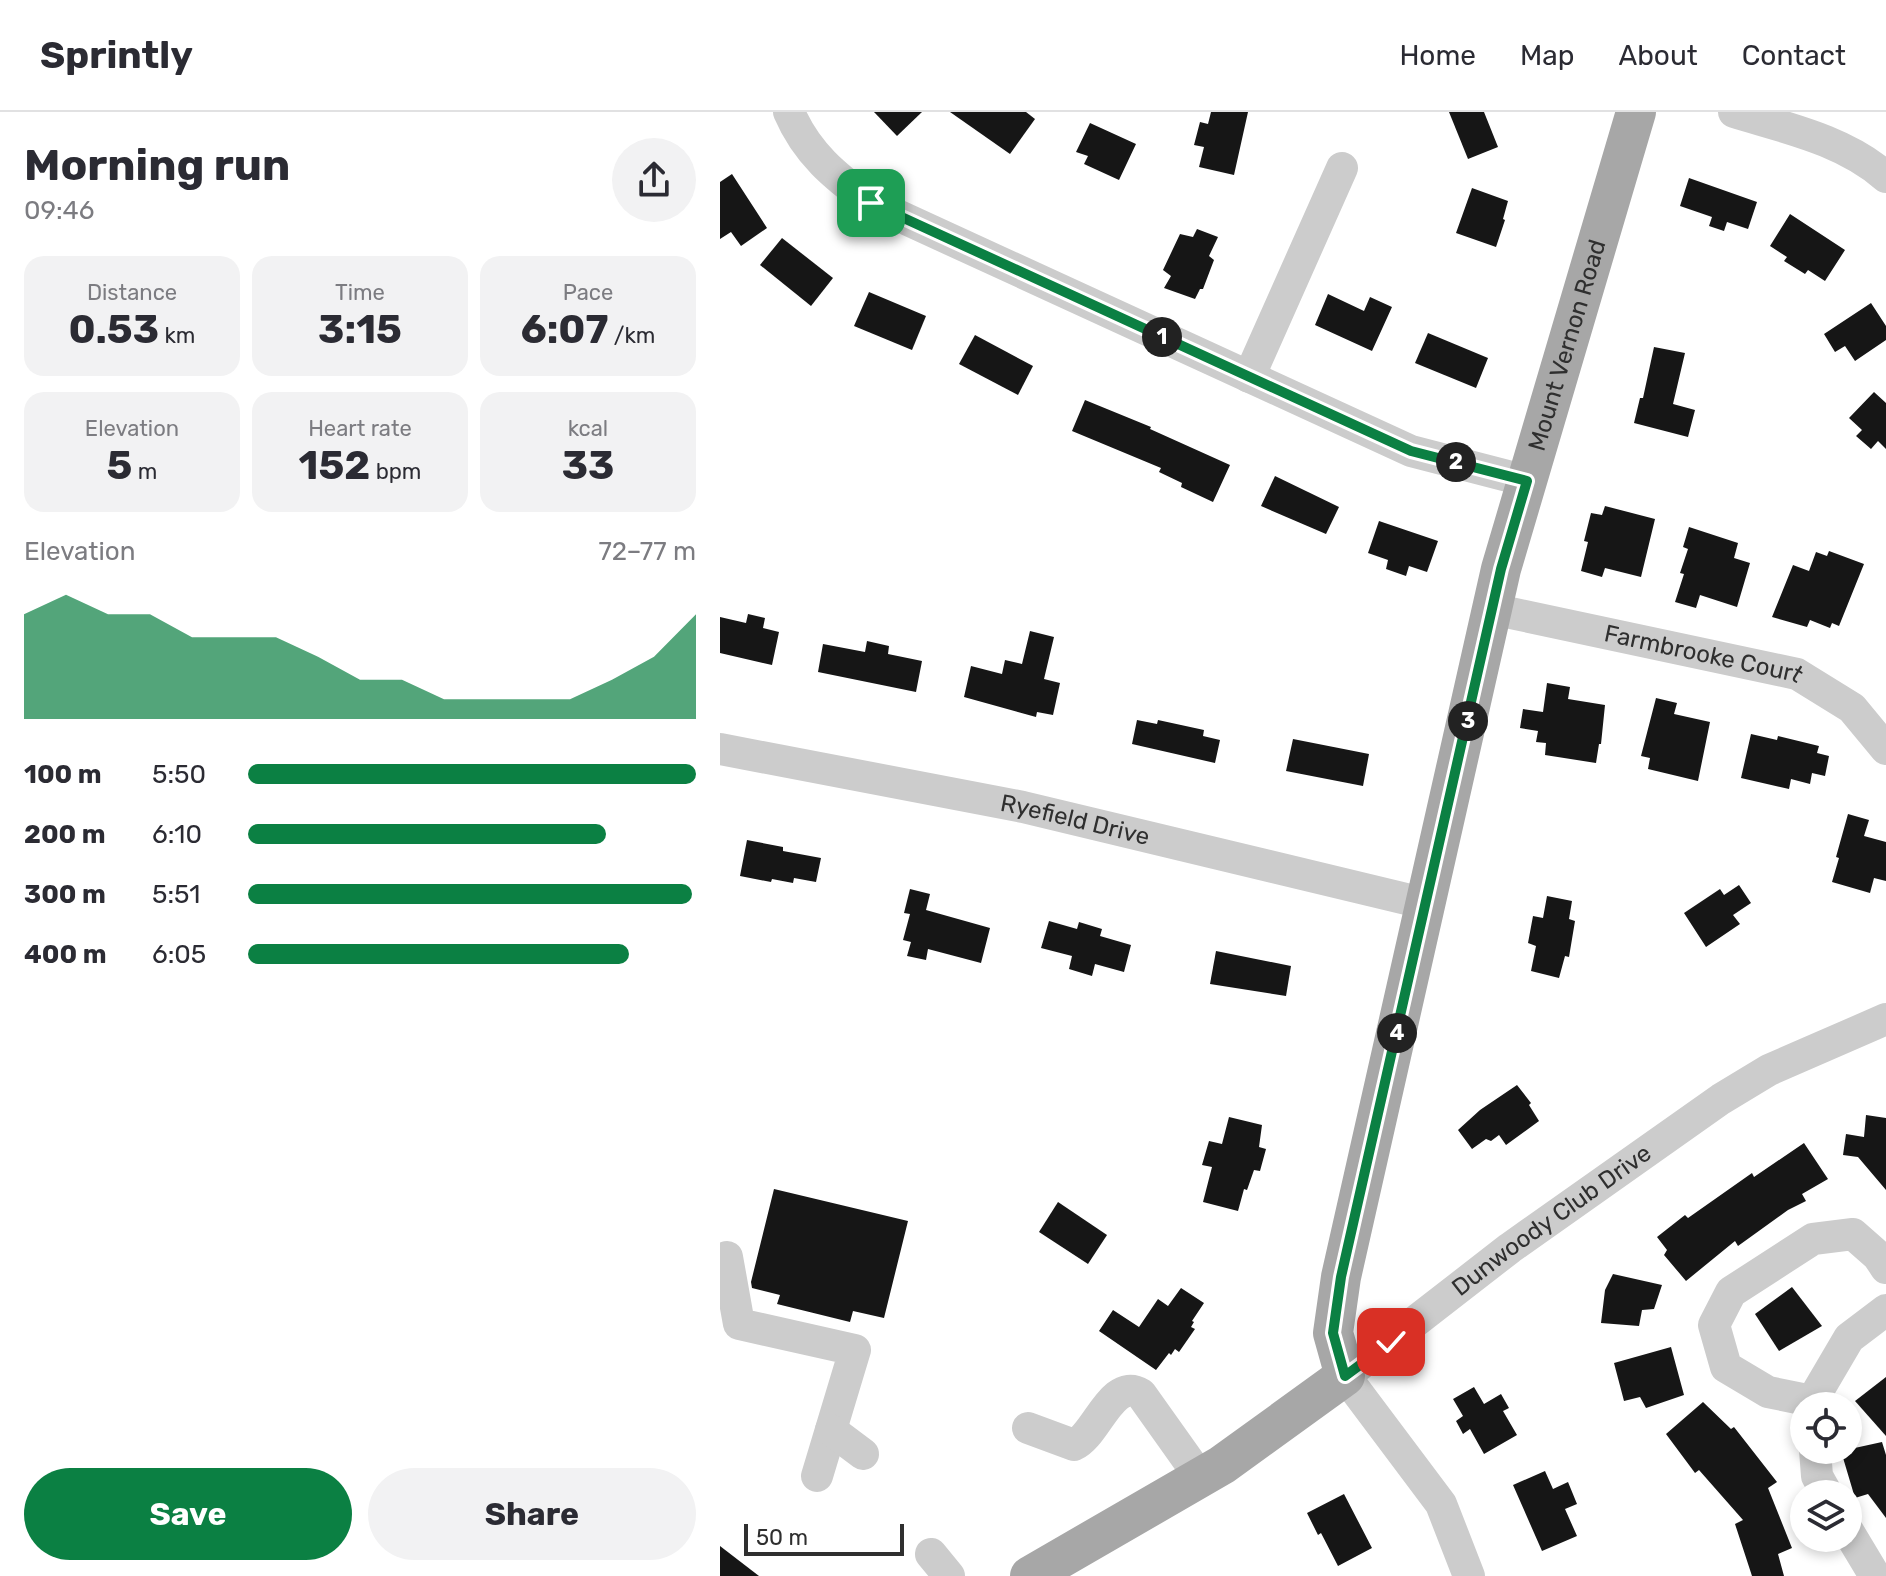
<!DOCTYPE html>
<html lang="en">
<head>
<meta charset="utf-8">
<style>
	body { margin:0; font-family:Rubik,sans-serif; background:#f2f2f3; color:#2b2b33; height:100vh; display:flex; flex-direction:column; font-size:30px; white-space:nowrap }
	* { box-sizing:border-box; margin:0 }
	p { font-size:26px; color:#7c7c81 }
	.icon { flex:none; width:44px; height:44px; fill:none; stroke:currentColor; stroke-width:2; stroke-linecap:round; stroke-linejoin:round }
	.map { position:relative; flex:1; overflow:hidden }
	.sheet { display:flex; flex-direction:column; background:#fff; width:720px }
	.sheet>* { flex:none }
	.tools { position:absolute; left:1070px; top:1280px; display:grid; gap:16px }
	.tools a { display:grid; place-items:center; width:72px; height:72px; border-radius:50%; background:#fff; box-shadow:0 4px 12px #0003; font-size:40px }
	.scale { position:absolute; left:24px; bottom:20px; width:160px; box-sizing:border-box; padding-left:8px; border:4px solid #2f2f2f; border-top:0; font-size:22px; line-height:28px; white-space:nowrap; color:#2f2f2f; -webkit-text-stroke:6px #fff; paint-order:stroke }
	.pin { position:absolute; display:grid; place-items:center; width:68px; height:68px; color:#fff; margin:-34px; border-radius:16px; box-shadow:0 4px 12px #0006 }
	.km { position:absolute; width:40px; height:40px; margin:-20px; border-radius:50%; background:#222; color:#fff; font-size:22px; line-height:40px; text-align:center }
	.round { display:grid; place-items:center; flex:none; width:84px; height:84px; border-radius:42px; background:#f2f2f3 }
	.head { display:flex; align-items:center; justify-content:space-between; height:136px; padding:0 24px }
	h1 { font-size:44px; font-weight:700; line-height:60px }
	.metrics { display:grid; grid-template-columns:repeat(3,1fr); gap:12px; height:136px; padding:8px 24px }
	.metrics div { display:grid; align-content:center; border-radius:20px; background:#f2f2f3; text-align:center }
	.metrics b { font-size:40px; font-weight:700 }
	.metrics small { font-size:22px; font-weight:400 }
	.metrics p { font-size:22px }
	.chart { height:224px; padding:16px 24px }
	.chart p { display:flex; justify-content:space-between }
	.chart svg { width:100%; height:144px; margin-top:8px; fill:#0b8043; opacity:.7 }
	.cta { display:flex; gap:16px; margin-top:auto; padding:16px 24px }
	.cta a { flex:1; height:92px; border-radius:48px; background:#0b8043; color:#fff; font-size:32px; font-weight:700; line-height:92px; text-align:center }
	.cta a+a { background:#f2f2f3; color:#2b2b33 }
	ul { padding:0 24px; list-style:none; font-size:26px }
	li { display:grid; grid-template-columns:128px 96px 1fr; align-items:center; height:60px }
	li i { height:20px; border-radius:10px; background:#0b8043 }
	header { display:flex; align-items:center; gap:48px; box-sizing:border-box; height:112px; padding:0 40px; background:#fff; border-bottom:2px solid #e1e1e2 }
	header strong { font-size:38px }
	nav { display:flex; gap:44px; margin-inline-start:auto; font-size:28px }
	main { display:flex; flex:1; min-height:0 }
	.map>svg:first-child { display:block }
	.building { fill:#161616 }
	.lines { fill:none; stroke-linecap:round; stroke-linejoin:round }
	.minor { stroke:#ccc; stroke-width:32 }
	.major { stroke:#a7a7a7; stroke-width:40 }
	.route-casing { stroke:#fff; stroke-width:16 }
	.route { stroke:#0b8043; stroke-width:10 }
	.labels { text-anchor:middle; stroke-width:8; stroke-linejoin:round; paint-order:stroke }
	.street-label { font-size:24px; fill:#2f2f2f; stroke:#fff }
</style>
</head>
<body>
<header>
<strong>Sprintly</strong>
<nav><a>Home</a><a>Map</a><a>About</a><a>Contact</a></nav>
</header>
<main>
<section class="sheet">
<div class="head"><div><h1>Morning run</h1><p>09:46</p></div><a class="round"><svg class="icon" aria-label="share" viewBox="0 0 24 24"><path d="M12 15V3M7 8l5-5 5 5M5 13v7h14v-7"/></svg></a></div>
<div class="metrics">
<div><p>Distance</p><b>0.53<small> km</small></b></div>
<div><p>Time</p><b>3:15</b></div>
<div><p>Pace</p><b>6:07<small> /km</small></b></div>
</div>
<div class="metrics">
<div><p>Elevation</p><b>5<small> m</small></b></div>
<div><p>Heart rate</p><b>152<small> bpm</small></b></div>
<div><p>kcal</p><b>33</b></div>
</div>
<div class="chart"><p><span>Elevation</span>72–77 m</p>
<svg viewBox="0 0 160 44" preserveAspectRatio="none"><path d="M0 44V12L10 6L20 12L30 12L40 19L50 19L60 19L70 25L80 32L90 32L100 38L110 38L120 38L130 38L140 32L150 25L160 12V44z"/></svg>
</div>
<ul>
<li><b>100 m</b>5:50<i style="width:100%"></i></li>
<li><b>200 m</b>6:10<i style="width:80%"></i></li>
<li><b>300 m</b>5:51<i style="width:99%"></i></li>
<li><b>400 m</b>6:05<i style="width:85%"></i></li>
</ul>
<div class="cta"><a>Save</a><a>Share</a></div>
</section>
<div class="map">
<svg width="1166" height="1464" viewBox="0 0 1166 1464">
	<rect width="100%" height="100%" fill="#fff"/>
	<!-- building -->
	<g class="building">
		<path d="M154,0H202L177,24Z"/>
		<path d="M230,0H306L315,7L290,42Z"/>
		<path d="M491,0H528L514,63L479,55L484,35L474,33L480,10L488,12Z"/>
		<path d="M729,0H764L778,35L748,47Z"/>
		<path d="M370,11L416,32L399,68L364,52L368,44L356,40Z"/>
		<path d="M12,62L47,116L21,134L11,120L0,127V70Z"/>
		<path d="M969,66L1037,90L1028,117L1007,110L1004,119L989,114L992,105L960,94Z"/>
		<path d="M752,76L788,89L783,107L785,108L776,135L736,121Z"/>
		<path d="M1070,102L1125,138L1105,169L1088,158L1085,162L1064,149L1067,145L1050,134Z"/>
		<path d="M477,117L498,125L489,144L494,148L483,177H480L475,187L444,176L451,164L443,158L460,122L473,125Z"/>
		<path d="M62,126L113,166L91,194L40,153Z"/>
		<path d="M149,180L206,204L192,238L134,214Z"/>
		<path d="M608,182L644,199L650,185L672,195L652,239L595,213Z"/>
		<path d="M1151,191L1166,214V228L1135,249L1125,234L1115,240L1104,222Z"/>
		<path d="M708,221L768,246L756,276L695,251Z"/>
		<path d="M255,223L313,254L298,283L239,252Z"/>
		<path d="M934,235L965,241L953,292L975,298L968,325L914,311L920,286H923Z"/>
		<path d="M1154,280L1166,291V337L1158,329L1151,337L1136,324L1142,318L1129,306Z"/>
		<path d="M365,288L431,315L430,317L510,353L493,390L461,375L462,371L439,360L441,356L352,319Z"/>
		<path d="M555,364L619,395L606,422L541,394Z"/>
		<path d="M885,394L935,407L921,465L885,456L882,465L861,459L868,430L864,429L871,401L882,403Z"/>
		<path d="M659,409L718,429L707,460L689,454L686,464L666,457L668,448L648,441Z"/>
		<path d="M969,415L1018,431L1014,446L1030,451L1017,495L980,483L976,496L955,490L964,462L960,461L968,437L963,435Z"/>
		<path d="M1109,439L1144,452L1119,514L1112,511L1110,516L1090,508L1087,515L1052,505L1073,453L1089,459L1096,440L1107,444Z"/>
		<path d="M28,502L45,506L43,516L59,520L52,553L0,541V505L26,511Z"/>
		<path d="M310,519L334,525L324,567L340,571L333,603L317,600L316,605L244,585L251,554L282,562L285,548L302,552Z"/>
		<path d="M147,529L169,534L168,542L202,549L196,580L98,560L103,532L145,540Z"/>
		<path d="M827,571L850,575L848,587L885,593L881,632H879L876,651L825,643L826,631L816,630L818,619L800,616L803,597L823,600Z"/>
		<path d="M936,586L957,591L954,602L990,610L978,669L928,657L930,646L921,644Z"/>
		<path d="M417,608L437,612L438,608L484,618L483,624L500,628L495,651L412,632Z"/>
		<path d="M1031,622L1057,628L1058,624L1099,634L1097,641L1109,644L1105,664L1092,661L1090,672L1071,667L1069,677L1021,666Z"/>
		<path d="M573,627L649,642L643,674L566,659Z"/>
		<path d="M1128,702L1149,708L1144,724L1166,730V769L1154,766L1150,781L1112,770L1119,746L1116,745Z"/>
		<path d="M27,728L63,735V739L101,746L96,770L74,766L73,771L52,767L51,770L20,764Z"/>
		<path d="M1019,773L1031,791L1013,803L1020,812L986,835L964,801L1000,777L1004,783Z"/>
		<path d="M190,777L210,782L206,798L270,816L261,851L208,837L206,848L187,844L191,830L183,828L190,802L184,801Z"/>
		<path d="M827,784L852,789L849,807L855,809L849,845L845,844L839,866L811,859L816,834L808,831L813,804L823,806Z"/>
		<path d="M329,809L357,817L359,810L382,817L380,824L411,833L404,860L375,852L372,864L349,857L352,844L321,836Z"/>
		<path d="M496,839L571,854L566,884L490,872Z"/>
		<path d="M797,973L811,991L809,993L819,1009L786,1033L779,1023L771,1029L766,1027L752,1037L738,1018L760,998Z"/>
		<path d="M1146,1003L1166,1006V1078L1138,1045L1123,1043L1126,1022L1144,1025Z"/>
		<path d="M509,1005L542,1013L539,1035L546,1037L540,1059L534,1058L527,1078L524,1077L518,1099L483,1090L492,1055L482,1053L489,1029L502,1032Z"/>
		<path d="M1084,1031L1108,1067L1082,1082L1086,1089L1068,1098L1018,1134L1015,1129L966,1169L944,1143L947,1138L937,1125L965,1103L968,1106L1032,1061L1034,1065Z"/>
		<path d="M54,1077L188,1109L164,1206L133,1199L130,1210L57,1192L60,1183L32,1176L31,1170Z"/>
		<path d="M338,1090L387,1123L368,1152L319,1120Z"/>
		<path d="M893,1162L942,1173L934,1197L922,1198L919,1214L881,1211L885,1178Z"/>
		<path d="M1072,1175L1102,1214L1059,1239L1035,1202Z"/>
		<path d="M461,1176L484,1191L472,1209L474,1210L471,1215L475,1217L459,1240L455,1237L451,1243L449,1241L436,1258L379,1219L393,1198L419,1215L438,1187L448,1194Z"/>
		<path d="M951,1235L964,1283L926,1296L920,1285L904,1289L894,1251Z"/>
		<path d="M1166,1265V1324L1135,1289Z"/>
		<path d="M754,1275L764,1292L781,1282L789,1296L783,1299L797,1323L764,1342L750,1317L743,1322L736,1309L743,1304L733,1287Z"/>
		<path d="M983,1290L1011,1317L1014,1315L1057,1370L1048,1376L1072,1436L1058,1442L1064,1464H1032L1015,1412L1023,1408L979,1358L975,1361L946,1322Z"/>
		<path d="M1162,1330L1166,1343V1406L1148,1382L1135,1386L1121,1339Z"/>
		<path d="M825,1359L833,1377L848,1370L857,1392L845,1397L857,1424L822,1439L793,1373Z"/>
		<path d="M624,1382L652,1436L618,1454L601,1421L598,1423L587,1401Z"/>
		<path d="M0,1434L39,1464H0Z"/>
	</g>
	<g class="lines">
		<!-- minor -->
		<g class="minor">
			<path d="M69,0C87,42 115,64 151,91L691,339L807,369"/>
			<path d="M1014,0C1066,16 1124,28 1166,65"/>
			<path d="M529,265L622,56"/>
			<path id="s1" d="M772,497L1077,562L1132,596L1166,637"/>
			<path id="s2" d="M0,637L303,695L707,792"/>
			<path d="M7,1145L19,1212L135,1238L97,1364"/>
			<path d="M1092,1289L1048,1280L1006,1255L994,1213L1011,1180L1093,1127L1133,1122L1158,1144L1166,1156"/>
			<path d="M1092,1294V1289L1129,1226L1166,1198"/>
			<path d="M308,1316L354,1333C376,1324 392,1264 421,1282L480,1365"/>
			<path d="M111,1318L143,1342"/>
			<path d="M1095,1338L1097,1364L1107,1382"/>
			<path d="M1128,1419L1155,1464"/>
			<path d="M211,1442L229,1464"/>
			<path id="s3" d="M749,1464L721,1392L625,1264L790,1136L1001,987L1049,958L1166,907"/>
		</g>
		<!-- major -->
		<path class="major" id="s4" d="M310,1464L502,1353L625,1264L613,1221L621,1165L781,457L916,0"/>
	</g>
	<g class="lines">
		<!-- route casing -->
		<g class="route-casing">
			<path id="route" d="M151,91L691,339L807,369L781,457L621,1165L613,1221L625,1264L671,1230"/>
		</g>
		<!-- route -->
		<use href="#route" class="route"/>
	</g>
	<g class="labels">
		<!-- street labels -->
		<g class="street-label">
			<text dy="8" stroke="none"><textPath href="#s4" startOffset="1434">Mount Vernon Road</textPath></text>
			<text dy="8" stroke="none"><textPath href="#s1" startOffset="216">Farmbrooke Court</textPath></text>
			<text dy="8" stroke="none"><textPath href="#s2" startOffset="362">Ryefield Drive</textPath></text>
			<text dy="8" stroke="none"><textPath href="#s3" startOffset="496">Dunwoody Club Drive</textPath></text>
		</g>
	</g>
</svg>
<div class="tools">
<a><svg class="icon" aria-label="locate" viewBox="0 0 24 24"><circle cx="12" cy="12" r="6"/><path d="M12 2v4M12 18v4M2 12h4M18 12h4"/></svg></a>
<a><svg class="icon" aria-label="layers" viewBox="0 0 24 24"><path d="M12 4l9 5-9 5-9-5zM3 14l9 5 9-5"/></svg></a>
</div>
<div class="scale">50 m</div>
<div class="pin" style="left:151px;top:91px;background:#1e9e55"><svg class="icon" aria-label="arrive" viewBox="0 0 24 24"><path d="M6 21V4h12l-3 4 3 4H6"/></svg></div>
<div class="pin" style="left:671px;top:1230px;background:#d93025"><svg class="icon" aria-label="check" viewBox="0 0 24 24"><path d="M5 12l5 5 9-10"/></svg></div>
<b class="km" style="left:442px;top:225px">1</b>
<b class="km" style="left:736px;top:350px">2</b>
<b class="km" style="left:748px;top:609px">3</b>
<b class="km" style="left:677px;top:921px">4</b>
</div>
</main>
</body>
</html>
